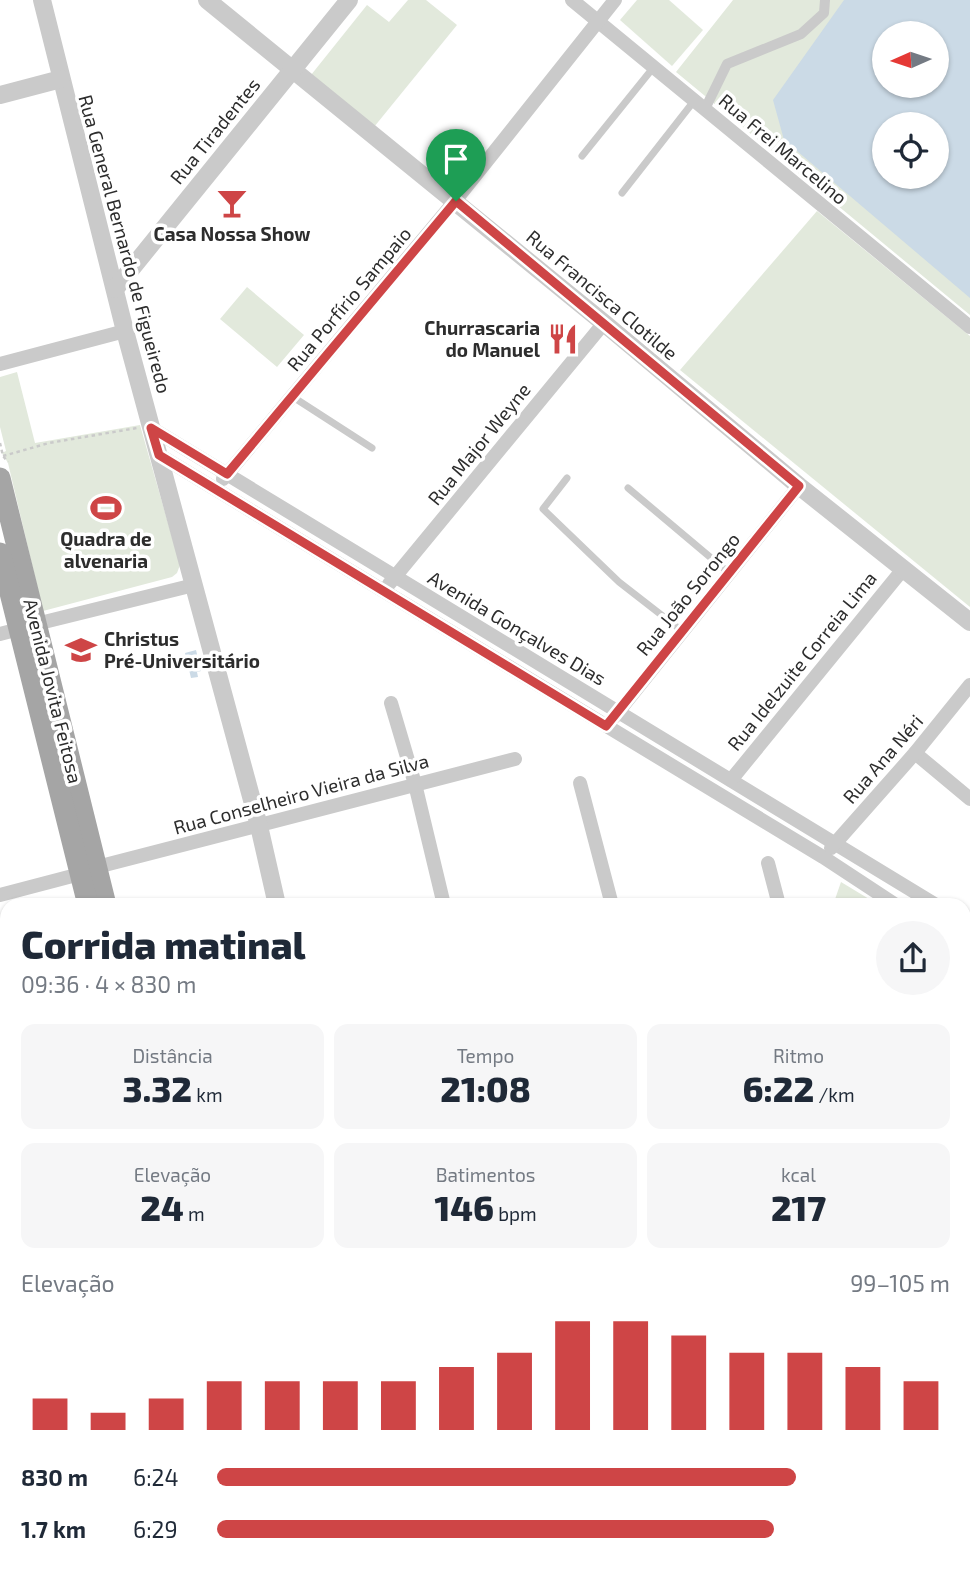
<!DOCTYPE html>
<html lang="pt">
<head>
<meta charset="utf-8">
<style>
	body { margin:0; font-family:"Exo 2",sans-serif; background:#f6f6f7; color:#1f2937; height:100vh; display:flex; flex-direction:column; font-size:26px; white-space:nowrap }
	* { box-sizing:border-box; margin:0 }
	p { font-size:23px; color:#747a83 }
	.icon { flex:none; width:38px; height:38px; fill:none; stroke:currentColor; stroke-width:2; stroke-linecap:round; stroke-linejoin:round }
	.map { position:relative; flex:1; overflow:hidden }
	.drawer { position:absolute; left:0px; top:898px; width:971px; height:674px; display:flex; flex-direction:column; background:#fff; border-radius:21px 21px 0 0; box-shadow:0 2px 5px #0004 }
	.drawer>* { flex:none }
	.needle { width:46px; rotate:267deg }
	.buttons { position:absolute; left:872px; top:21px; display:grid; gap:14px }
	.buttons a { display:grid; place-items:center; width:77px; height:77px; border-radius:50%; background:#fff; box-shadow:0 2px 5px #0004; font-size:35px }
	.pin { position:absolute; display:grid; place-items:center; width:60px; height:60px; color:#fff; margin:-72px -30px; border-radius:50% 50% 50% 0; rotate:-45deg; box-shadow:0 0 7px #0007 }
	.pin .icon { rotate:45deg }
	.round { display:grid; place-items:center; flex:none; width:74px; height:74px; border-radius:37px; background:#f6f6f7 }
	.overview { display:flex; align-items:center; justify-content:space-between; height:119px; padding:0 21px }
	h1 { font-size:38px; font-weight:800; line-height:52px }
	.metrics { display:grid; grid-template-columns:repeat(3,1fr); gap:10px; height:119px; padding:7px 21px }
	.metrics div { display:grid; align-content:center; border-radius:14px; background:#f6f6f7; text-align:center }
	.metrics b { font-size:35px; font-weight:800 }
	.metrics small { font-size:19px; font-weight:400 }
	.metrics p { font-size:19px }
	.chart { height:196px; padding:14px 21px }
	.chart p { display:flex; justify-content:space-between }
	.chart svg { width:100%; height:126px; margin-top:7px; stroke:#ce4546; stroke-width:6 }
	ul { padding:0 21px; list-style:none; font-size:23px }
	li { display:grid; grid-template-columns:112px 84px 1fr; align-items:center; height:52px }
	li i { height:18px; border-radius:9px; background:#ce4546 }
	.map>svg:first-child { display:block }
	.green { fill:#e2e9dc; fill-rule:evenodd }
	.water { fill:#cbdae6; fill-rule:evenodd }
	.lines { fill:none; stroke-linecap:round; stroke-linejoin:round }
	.path { stroke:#cacaca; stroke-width:2.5; stroke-dasharray:3.5 3.5; stroke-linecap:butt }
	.service { stroke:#cacaca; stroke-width:7 }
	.pedestrian { stroke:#cacaca; stroke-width:10 }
	.minor { stroke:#cacaca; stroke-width:14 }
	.tertiary { stroke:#cacaca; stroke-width:18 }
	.primary { stroke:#a5a5a5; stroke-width:21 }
	.route-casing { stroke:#fff; stroke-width:14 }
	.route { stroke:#ce4546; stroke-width:9 }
	.labels { text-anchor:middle; stroke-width:7; stroke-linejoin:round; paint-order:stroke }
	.street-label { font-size:19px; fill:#2d2d2d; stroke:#fff }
	.poi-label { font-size:19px; font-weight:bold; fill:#2d2d2d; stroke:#fff }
</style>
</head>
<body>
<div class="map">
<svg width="970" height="1571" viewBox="0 0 970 1571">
	<rect width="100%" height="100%" fill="#fff"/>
	<!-- green -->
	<g class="green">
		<path d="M408,0H426L457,25L374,127L311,75L367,5L389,22Z"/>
		<path d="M637,0H669L703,30L672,66L620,20Z"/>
		<path d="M733,0H970V315L676,72ZM884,33H936V86H884ZM884,124H936V177H884Z"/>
		<path d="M817,211L970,336V607L680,370Z"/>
		<path d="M247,287L304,335L277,367L220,319Z"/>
		<path d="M17,372L35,443L140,425L180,565L177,573L172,577L43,611L8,463L2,453L6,451L0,427V377Z"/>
		<path d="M841,882L879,905H833Z"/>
	</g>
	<!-- water -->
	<g class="water">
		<path d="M844,0H970V298L784,140L773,100ZM936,33V86H884V33ZM936,124V177H884V124Z"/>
		<path d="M196,650L201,671L197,672L198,677L191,678L185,653Z"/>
	</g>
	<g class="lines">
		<!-- path -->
		<g class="path">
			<path d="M0,443L3,456L8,462"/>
			<path d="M3,456L49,443L137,428"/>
		</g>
		<!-- service -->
		<g class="service">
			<path d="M582,156L653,68"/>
			<path d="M622,193L694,101"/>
			<path d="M293,397L372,448"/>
			<path d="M567,478L543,509L619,582L682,631"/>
			<path d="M628,488L729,573"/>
		</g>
		<!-- pedestrian -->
		<path class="pedestrian" d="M705,109L727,64L801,34L824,13L825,0"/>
		<!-- minor -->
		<g class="minor">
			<path d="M572,0L970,327"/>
			<path d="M0,364L125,331"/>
			<path d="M151,428L936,905"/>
			<path d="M159,455L823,857L896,905"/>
			<path d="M223,479L455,201L615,0"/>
			<path d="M389,584L604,323"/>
			<path d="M36,624L194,585"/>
			<path d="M0,634L19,629"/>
			<path d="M391,703L415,784L444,905"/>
			<path d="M614,717L799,486"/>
			<path d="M915,753L970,799"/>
			<path d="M731,780L904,568"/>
			<path d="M580,783L612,905"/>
			<path d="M831,848L915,753L970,685"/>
			<path d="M768,863L779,905"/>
			<path d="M97,867L515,759"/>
			<path d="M0,895L80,874"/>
			<path d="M964,925L970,928"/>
			<path d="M0,1066L7,1099"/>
			<path d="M964,1178L970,1176"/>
			<path d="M0,1180L7,1178"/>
			<path d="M0,1427L7,1425"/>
			<path d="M964,1437L970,1435"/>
			<path d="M122,1564L124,1571"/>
			<path d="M613,1564L614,1571"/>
			<path d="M783,1564L785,1571"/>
			<path d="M954,1564L956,1571"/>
			<path d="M466,1571L490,1564"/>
		</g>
		<!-- tertiary -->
		<g class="tertiary">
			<path d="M42,0L125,331L259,826L277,905"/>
			<path d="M207,0L604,323L799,486L970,622"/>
			<path d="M0,95L61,79"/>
			<path d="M115,289L349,0"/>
			<path d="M443,1564L444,1571"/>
		</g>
		<!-- primary -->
		<g class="primary">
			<path d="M0,478L106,905"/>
			<path d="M0,553L88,905"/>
			<path d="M257,1564L259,1571"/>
			<path d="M276,1564L278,1571"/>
		</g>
	</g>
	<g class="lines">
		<!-- route casing -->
		<g class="route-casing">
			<path id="route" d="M456,201L799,486L606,726L159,455L151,428L227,474Z"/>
		</g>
		<!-- route -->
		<use href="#route" class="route"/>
	</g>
	<!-- icons -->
	<defs>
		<g id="bar-bare" transform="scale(2.415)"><path d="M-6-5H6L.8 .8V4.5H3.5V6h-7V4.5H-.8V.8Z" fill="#ce4546" stroke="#fff" stroke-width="2.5" paint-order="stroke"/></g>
		<g id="restaurant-bare" transform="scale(2.415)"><path d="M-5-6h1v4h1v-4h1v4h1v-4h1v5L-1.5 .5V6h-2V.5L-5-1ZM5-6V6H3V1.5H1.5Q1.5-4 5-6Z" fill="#ce4546" stroke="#fff" stroke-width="2.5" paint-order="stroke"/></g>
		<g id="stadium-bare" transform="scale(2.415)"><path d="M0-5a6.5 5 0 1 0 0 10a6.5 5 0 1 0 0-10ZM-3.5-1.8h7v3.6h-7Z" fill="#ce4546" stroke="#fff" stroke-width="2.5" paint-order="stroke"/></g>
		<g id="school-bare" transform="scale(2.415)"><path d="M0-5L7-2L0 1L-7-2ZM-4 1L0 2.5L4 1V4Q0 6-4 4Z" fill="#ce4546" stroke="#fff" stroke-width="2.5" paint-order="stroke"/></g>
	</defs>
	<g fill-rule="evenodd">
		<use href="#bar-bare" x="232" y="203"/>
		<use href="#restaurant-bare" x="563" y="339"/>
		<use href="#stadium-bare" x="106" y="508"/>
		<use href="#school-bare" x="81" y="650"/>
	</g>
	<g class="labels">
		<!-- street labels -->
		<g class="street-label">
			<text transform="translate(215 131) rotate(-51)" y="7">Rua Tiradentes</text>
			<text transform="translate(783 149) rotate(40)" y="7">Rua Frei Marcelino</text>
			<text transform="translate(125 244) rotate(75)" y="7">Rua General Bernardo de Figueiredo</text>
			<text transform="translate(602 295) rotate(40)" y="7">Rua Francisca Clotilde</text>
			<text transform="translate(349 299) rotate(-50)" y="7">Rua Porfírio Sampaio</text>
			<text transform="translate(479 444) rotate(-51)" y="7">Rua Major Weyne</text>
			<text transform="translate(688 594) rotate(-51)" y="7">Rua João Sorongo</text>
			<text transform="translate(517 628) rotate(31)" y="7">Avenida Gonçalves Dias</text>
			<text transform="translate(802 661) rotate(-51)" y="7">Rua Idelzuite Correia Lima</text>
			<text transform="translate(53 691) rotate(76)" y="7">Avenida Jovita Feitosa</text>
			<text transform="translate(883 759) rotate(-49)" y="7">Rua Ana Néri</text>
			<text transform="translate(301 794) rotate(-15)" y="7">Rua Conselheiro Vieira da Silva</text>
		</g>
		<!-- poi labels -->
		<g class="poi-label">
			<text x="232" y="241">Casa Nossa Show</text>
			<text x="540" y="335" text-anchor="end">Churrascaria<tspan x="540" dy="22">do Manuel</tspan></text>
			<text x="106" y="546">Quadra de<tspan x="106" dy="22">alvenaria</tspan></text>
			<text x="104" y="646" text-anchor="start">Christus<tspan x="104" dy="22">Pré-Universitário</tspan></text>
		</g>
	</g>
</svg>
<div class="buttons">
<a><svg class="needle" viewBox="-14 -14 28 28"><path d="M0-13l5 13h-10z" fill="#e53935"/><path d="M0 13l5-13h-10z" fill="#747a83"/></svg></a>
<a><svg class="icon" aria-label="locate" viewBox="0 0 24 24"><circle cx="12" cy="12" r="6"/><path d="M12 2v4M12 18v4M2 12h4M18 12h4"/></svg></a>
</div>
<div class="pin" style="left:456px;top:201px;background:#1e9e55"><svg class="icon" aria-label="arrive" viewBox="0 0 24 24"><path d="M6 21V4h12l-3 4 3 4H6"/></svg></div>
<section class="drawer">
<div class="overview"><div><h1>Corrida matinal</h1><p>09:36 · 4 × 830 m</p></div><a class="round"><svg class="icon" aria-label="share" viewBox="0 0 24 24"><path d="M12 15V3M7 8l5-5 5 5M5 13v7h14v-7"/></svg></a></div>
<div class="metrics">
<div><p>Distância</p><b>3.32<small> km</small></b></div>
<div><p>Tempo</p><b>21:08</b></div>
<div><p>Ritmo</p><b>6:22<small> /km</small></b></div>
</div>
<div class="metrics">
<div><p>Elevação</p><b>24<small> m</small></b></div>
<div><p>Batimentos</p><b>146<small> bpm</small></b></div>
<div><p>kcal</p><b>217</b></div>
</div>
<div class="chart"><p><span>Elevação</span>99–105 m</p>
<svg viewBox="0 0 160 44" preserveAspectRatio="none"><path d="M5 44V33M15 44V38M25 44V33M35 44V27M45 44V27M55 44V27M65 44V27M75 44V22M85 44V17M95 44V6M105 44V6M115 44V11M125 44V17M135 44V17M145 44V22M155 44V27"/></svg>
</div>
<ul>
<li><b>830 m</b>6:24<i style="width:79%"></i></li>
<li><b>1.7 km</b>6:29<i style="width:76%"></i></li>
</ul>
</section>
</div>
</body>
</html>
